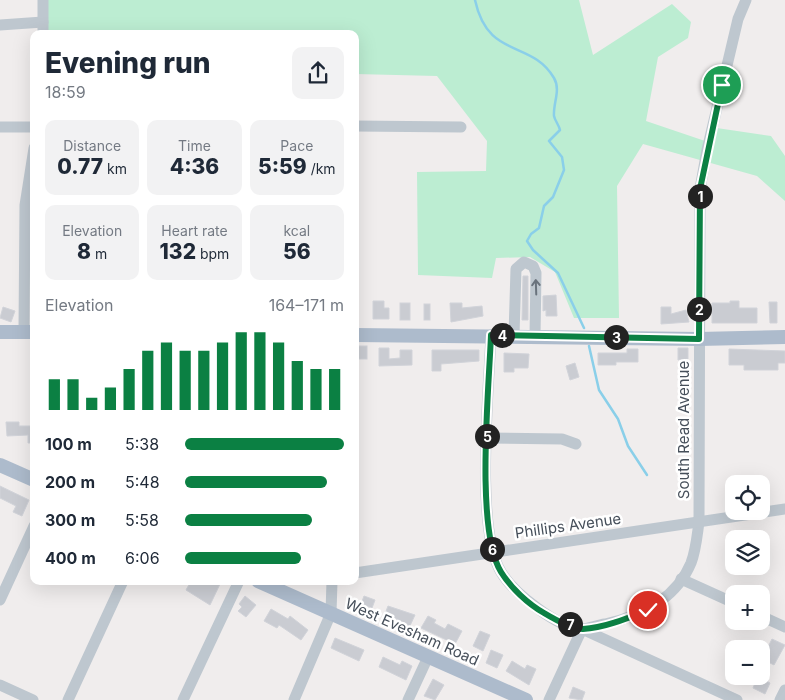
<!DOCTYPE html>
<html lang="en">
<head>
<meta charset="utf-8">
<style>
	body { margin:0; font-family:Inter,sans-serif; background:#f2f2f3; color:#1f2937; height:100vh; display:flex; flex-direction:column; font-size:19px; white-space:nowrap }
	* { box-sizing:border-box; margin:0 }
	p { font-size:16px; color:#747a83 }
	.icon { flex:none; width:28px; height:28px; fill:none; stroke:currentColor; stroke-width:2; stroke-linecap:round; stroke-linejoin:round }
	.map { position:relative; flex:1; overflow:hidden }
	.side { position:absolute; left:30px; top:30px; width:329px; height:555px; display:flex; flex-direction:column; background:#fff; border-radius:10px; box-shadow:0 5px 20px #0002 }
	.side>* { flex:none }
	.buttons { position:absolute; left:725px; top:475px; display:grid; gap:10px }
	.buttons a { display:grid; place-items:center; width:45px; height:45px; border-radius:10px; background:#fff; box-shadow:0 5px 20px #0002; font-size:25px }
	.pin { position:absolute; display:grid; place-items:center; width:42px; height:42px; color:#fff; margin:-21px; border:2px solid #fff; border-radius:50%; box-shadow:0 1px 5px #0007 }
	.km { position:absolute; width:25px; height:25px; margin:-12px; border-radius:50%; background:#222; color:#fff; font-size:14px; line-height:25px; text-align:center }
	.round { display:grid; place-items:center; flex:none; width:52px; height:52px; border-radius:10px; background:#f2f2f3 }
	.overview { display:flex; align-items:center; justify-content:space-between; height:85px; padding:0 15px }
	h1 { font-size:28px; font-weight:800; line-height:38px }
	.metrics { display:grid; grid-template-columns:repeat(3,1fr); gap:8px; height:85px; padding:5px 15px }
	.metrics div { display:grid; align-content:center; border-radius:10px; background:#f2f2f3; text-align:center }
	.metrics b { font-size:21px; font-weight:800 }
	.metrics small { font-size:14px; font-weight:400 }
	.metrics p { font-size:14px }
	.chart { height:140px; padding:10px 15px }
	.chart p { display:flex; justify-content:space-between }
	.chart svg { width:100%; height:90px; margin-top:5px; stroke:#0b8043; stroke-width:6 }
	ul { padding:0 15px; list-style:none; font-size:16px }
	li { display:grid; grid-template-columns:80px 60px 1fr; align-items:center; height:38px }
	li i { height:12px; border-radius:6px; background:#0b8043 }
	.map>svg:first-child { display:block }
	.green { fill:#bcedd2 }
	.lines { fill:none; stroke-linecap:round; stroke-linejoin:round }
	.stream { stroke:#8acfe9; stroke-width:2.5 }
	.building { fill:#caccd2; stroke:#d1d3d9 }
	.minor { stroke:#bec7cf; stroke-width:11 }
	.major { stroke:#adbbcc; stroke-width:14 }
	.oneway { stroke:#6a737d }
	.route-casing { stroke:#fff; stroke-width:10 }
	.route { stroke:#0b8043; stroke-width:6 }
	.labels { text-anchor:middle; stroke-width:5; stroke-linejoin:round; paint-order:stroke }
	.street-label { font-size:15px; fill:#464f5a; stroke:#fff }
</style>
</head>
<body>
<div class="map">
<svg width="785" height="700" viewBox="0 0 785 700">
	<rect width="100%" height="100%" fill="#f0eded"/>
	<!-- green -->
	<path class="green" d="M46,0H579L593,55L672,4L691,22L688,38L658,57L646,121L708,142L710,127L771,136L785,156V201L757,176L643,144L617,186L619,318H574L555,272L530,257L496,258L492,278L418,275L417,172L486,171L487,141L437,76L355,74V34H47Z"/>
	<g class="lines">
		<!-- stream -->
		<g class="stream">
			<path d="M475,0C488,60 531,39 554,78C561,90 553,103 554,116C555,121 559,125 560,130L549,141L562,157L564,170L553,197L544,206L539,228L531,234L527,241L533,250L558,273L584,328"/>
			<path d="M589,346L599,390L618,419L628,446L647,475"/>
		</g>
	</g>
	<!-- building -->
	<g class="building">
		<path d="M523,276H528V320H522Z"/>
		<path d="M556,295L557,316H546V310L543,311V296Z"/>
		<path d="M373,301H384V308H389V319H373Z"/>
		<path d="M730,301H739V308H757V323H712V303H730Z"/>
		<path d="M769,302H777V323H770Z"/>
		<rect x="400" y="303" width="10" height="17"/>
		<path d="M450,303H462V308L482,306L483,316L451,322Z"/>
		<rect x="424" y="304" width="6" height="16"/>
		<path d="M3,307L15,311L11,322L0,318Z"/>
		<path d="M661,307H671V314L686,310L689,322L661,324Z"/>
		<rect x="355" y="346" width="12" height="13"/>
		<path d="M379,348H389V359L400,358V350H412V365L379,366Z"/>
		<path d="M678,348H688V359L678,360Z"/>
		<path d="M627,349H638V362H616V365H598V353H627Z"/>
		<path d="M729,349L785,351V363H778V370H744V365H729Z"/>
		<path d="M432,350H479V361L441,364V371H432Z"/>
		<path d="M504,353L529,354L528,368H514V372H504Z"/>
		<path d="M575,363L579,377L570,380L566,366Z"/>
		<path d="M6,422H19V426H34V443H28V435L7,436Z"/>
		<path d="M0,486L29,500L22,516L13,512L16,506L0,498Z"/>
		<path d="M191,581H213L220,584L210,605L186,590Z"/>
		<path d="M245,596L256,605L246,617L238,611L242,607L239,604Z"/>
		<path d="M364,596L375,600L372,608L361,604Z"/>
		<path d="M388,606L415,615L408,630L398,626L401,621L385,614Z"/>
		<path d="M271,609L288,619L290,616L308,630L301,640L279,625L277,628L264,621Z"/>
		<path d="M428,616L436,620L434,623L445,629L448,624L462,631L455,644L421,628Z"/>
		<path d="M480,631L490,635L483,651L473,646Z"/>
		<path d="M335,638L364,650L359,661L331,648Z"/>
		<path d="M772,639L785,645L774,665L762,659Z"/>
		<path d="M491,650L503,655L497,668L486,663Z"/>
		<path d="M383,657L400,665L402,661L412,666L406,680L379,667Z"/>
		<path d="M512,661L525,669L527,665L536,669L529,685L506,671Z"/>
		<path d="M758,676L770,683L765,694L753,688Z"/>
		<path d="M433,679L444,685L435,700L424,696Z"/>
		<path d="M573,687L585,692L582,700L569,698Z"/>
	</g>
	<g class="lines">
		<!-- minor -->
		<g class="minor">
			<path d="M0,25L43,22"/>
			<path d="M43,34V0"/>
			<path d="M355,126L461,127"/>
			<path d="M0,127H34"/>
			<path d="M24,332L25,205L34,148"/>
			<path d="M491,335C489,388 475,530 501,572C513,592 558,629 583,629C590,628 598,625 605,624C641,616 676,599 691,563C696,550 697,536 699,522L700,189L707,150L738,19L746,0"/>
			<path d="M514,335L516,269L524,262L533,266L536,273L535,336"/>
			<path d="M487,438L562,439L576,444"/>
			<path d="M355,573L785,509"/>
			<path d="M681,579L734,603"/>
			<path d="M0,600L34,526"/>
			<path d="M761,616L785,627"/>
			<path d="M0,685L33,700"/>
			<path d="M68,700L123,581"/>
			<path d="M183,700L239,581"/>
			<path d="M294,700L331,613L332,581"/>
			<path d="M408,700L428,657"/>
			<path d="M549,700L582,629L737,700"/>
			<path d="M780,700L785,690"/>
		</g>
		<!-- major -->
		<g class="major">
			<path d="M0,332H34"/>
			<path d="M355,335L699,339L785,337"/>
			<path d="M0,465L34,480"/>
			<path d="M258,581L526,700"/>
		</g>
	</g>
	<!-- one-way arrows -->
	<defs><path id="oneway-shaft" d="M-6 0H5M1.5-3L5.5 0L1.5 3" fill="none" stroke-width="1.6" stroke-linecap="round" stroke-linejoin="round" transform="scale(1.25)"/></defs>
	<use class="oneway" href="#oneway-shaft" transform="translate(536 287) rotate(-92)"/>
	<g class="lines">
		<!-- route casing -->
		<g class="route-casing">
			<path id="route" d="M648,610C628,618 604,628 583,629C571,629 554,619 544,613C528,604 511,588 501,572C475,530 489,388 491,335L699,339L700,189L722,85"/>
		</g>
		<!-- route -->
		<use href="#route" class="route"/>
	</g>
	<g class="labels">
		<!-- street labels -->
		<g class="street-label">
			<text transform="translate(684 430) rotate(-90)" y="5">South Read Avenue</text>
			<text transform="translate(568 526) rotate(-8)" y="5">Phillips Avenue</text>
			<text transform="translate(412 632) rotate(24)" y="5">West Evesham Road</text>
		</g>
	</g>
</svg>
<div class="buttons">
<a><svg class="icon" aria-label="locate" viewBox="0 0 24 24"><circle cx="12" cy="12" r="6"/><path d="M12 2v4M12 18v4M2 12h4M18 12h4"/></svg></a>
<a><svg class="icon" aria-label="layers" viewBox="0 0 24 24"><path d="M12 4l9 5-9 5-9-5zM3 14l9 5 9-5"/></svg></a>
<a>+</a>
<a>−</a>
</div>
<div class="pin" style="left:722px;top:85px;background:#1e9e55"><svg class="icon" aria-label="arrive" viewBox="0 0 24 24"><path d="M6 21V4h12l-3 4 3 4H6"/></svg></div>
<div class="pin" style="left:648px;top:610px;background:#d93025"><svg class="icon" aria-label="check" viewBox="0 0 24 24"><path d="M5 12l5 5 9-10"/></svg></div>
<b class="km" style="left:700px;top:196px">1</b>
<b class="km" style="left:699px;top:309px">2</b>
<b class="km" style="left:616px;top:337px">3</b>
<b class="km" style="left:502px;top:335px">4</b>
<b class="km" style="left:487px;top:436px">5</b>
<b class="km" style="left:492px;top:549px">6</b>
<b class="km" style="left:570px;top:624px">7</b>
<section class="side">
<div class="overview"><div><h1>Evening run</h1><p>18:59</p></div><a class="round"><svg class="icon" aria-label="share" viewBox="0 0 24 24"><path d="M12 15V3M7 8l5-5 5 5M5 13v7h14v-7"/></svg></a></div>
<div class="metrics">
<div><p>Distance</p><b>0.77<small> km</small></b></div>
<div><p>Time</p><b>4:36</b></div>
<div><p>Pace</p><b>5:59<small> /km</small></b></div>
</div>
<div class="metrics">
<div><p>Elevation</p><b>8<small> m</small></b></div>
<div><p>Heart rate</p><b>132<small> bpm</small></b></div>
<div><p>kcal</p><b>56</b></div>
</div>
<div class="chart"><p><span>Elevation</span>164–171 m</p>
<svg viewBox="0 0 160 44" preserveAspectRatio="none"><path d="M5 44V29M15 44V29M25 44V38M35 44V33M45 44V24M55 44V15M65 44V11M75 44V15M85 44V15M95 44V11M105 44V6M115 44V6M125 44V11M135 44V20M145 44V24M155 44V24"/></svg>
</div>
<ul>
<li><b>100 m</b>5:38<i style="width:100%"></i></li>
<li><b>200 m</b>5:48<i style="width:89%"></i></li>
<li><b>300 m</b>5:58<i style="width:80%"></i></li>
<li><b>400 m</b>6:06<i style="width:73%"></i></li>
</ul>
</section>
</div>
</body>
</html>
